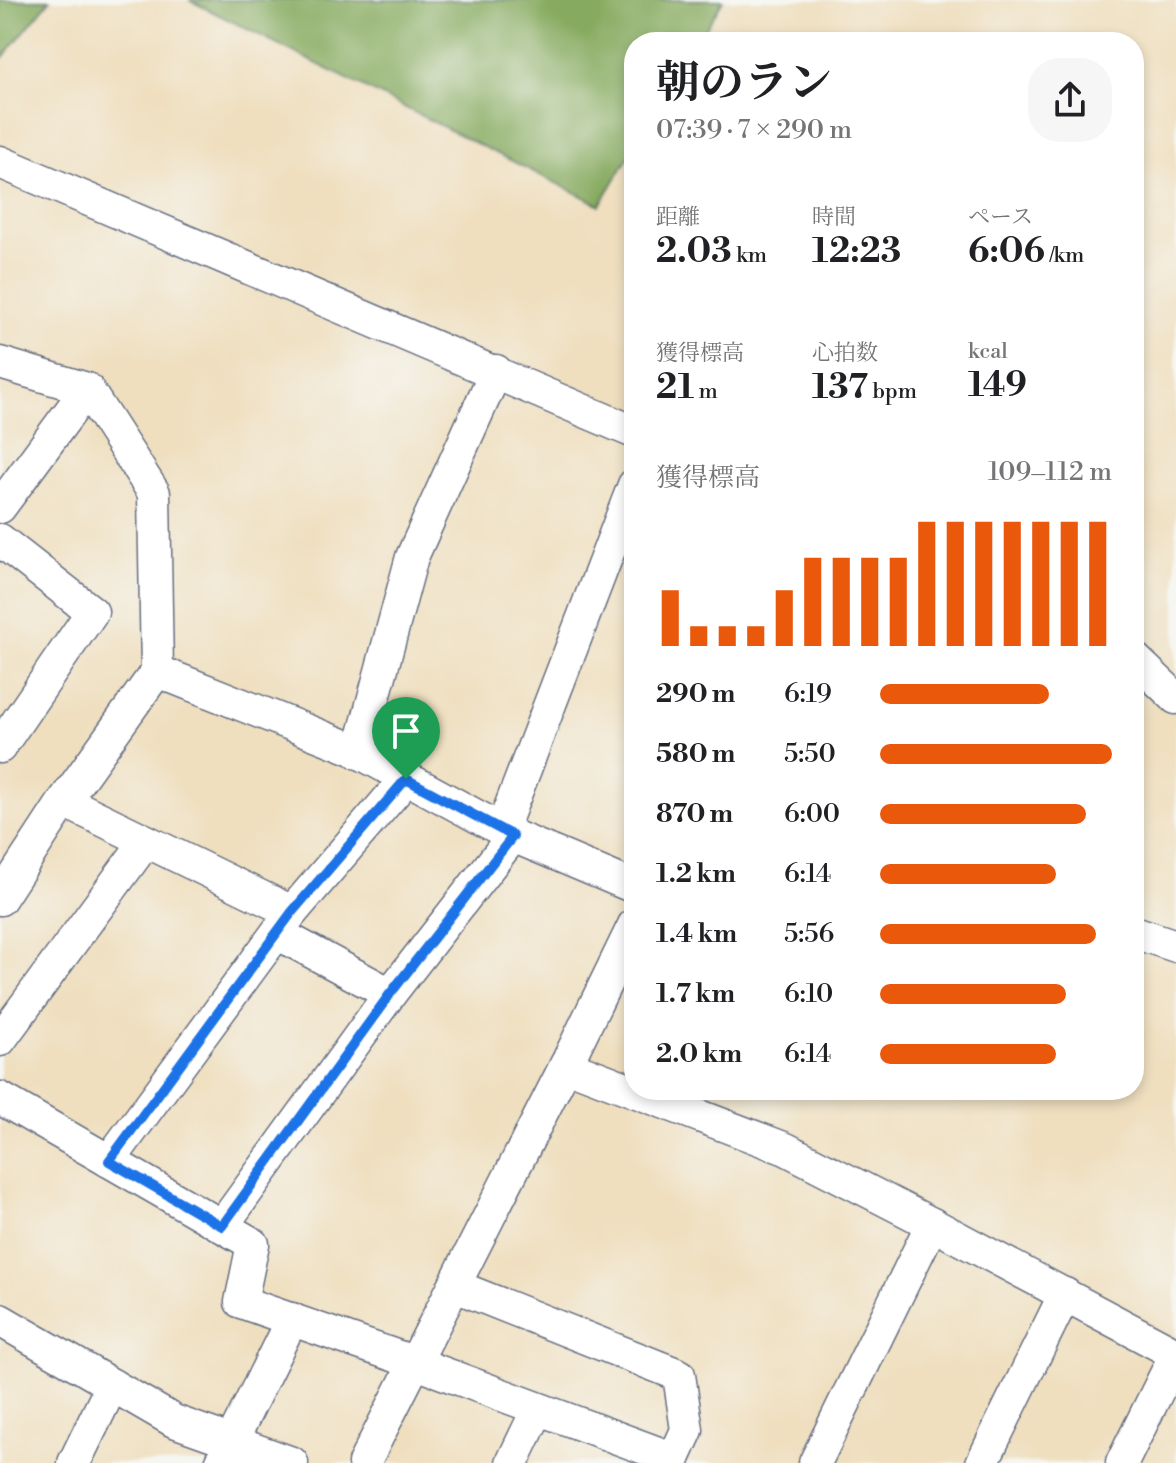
<!DOCTYPE html>
<html lang="ja">
<head>
<meta charset="utf-8">
<style>
	body { margin:0; font-family:"Libre Bodoni","Noto Serif JP",serif; background:#f6f6f6; color:#202124; height:100vh; display:flex; flex-direction:column; font-size:30px; white-space:nowrap }
	* { box-sizing:border-box; margin:0 }
	p { font-size:26px; color:#757577 }
	.icon { flex:none; width:44px; height:44px; fill:none; stroke:currentColor; stroke-width:2; stroke-linecap:round; stroke-linejoin:round }
	.map { position:relative; flex:1; overflow:hidden }
	.details { position:absolute; left:624px; top:32px; width:520px; height:1068px; display:flex; flex-direction:column; background:#fff; border-radius:32px; box-shadow:0 4px 12px #0003 }
	.details>* { flex:none }
	.pin { position:absolute; display:grid; place-items:center; width:68px; height:68px; color:#fff; margin:-82px -34px; border-radius:50% 50% 50% 0; rotate:-45deg; box-shadow:0 0 8px #0007 }
	.pin .icon { rotate:45deg }
	.round { display:grid; place-items:center; flex:none; width:84px; height:84px; border-radius:32px; background:#f6f6f6 }
	.summary { display:flex; align-items:center; justify-content:space-between; height:136px; padding:0 32px }
	h1 { font-size:44px; font-weight:700; line-height:60px }
	.figures { display:grid; grid-template-columns:repeat(3,1fr); gap:12px; height:136px; padding:8px 32px }
	.figures div { display:grid; align-content:center }
	.figures b { font-size:34px; font-weight:700 }
	.figures small { font-size:22px; font-weight:400 }
	.figures p { font-size:22px }
	.chart { height:224px; padding:16px 32px }
	.chart p { display:flex; justify-content:space-between }
	.chart svg { width:100%; height:144px; margin-top:8px; stroke:#ea580c; stroke-width:6 }
	ul { padding:0 32px; list-style:none; font-size:26px }
	li { display:grid; grid-template-columns:128px 96px 1fr; align-items:center; height:60px }
	li i { height:20px; border-radius:10px; background:#ea580c }
	.map>svg:first-child { display:block }
	.forest { fill:#86aa5f; stroke:#506c5e; stroke-width:2 }
	.lines { fill:none; stroke-linecap:round; stroke-linejoin:round }
	.street-casing { stroke:#656d80; stroke-width:35 }
	.street { stroke:#fff; stroke-width:32 }
	.route-casing { stroke:#fff; stroke-width:16 }
	.route { stroke:#1a73e8; stroke-width:10 }
</style>
</head>
<body>
<div class="map">
<svg width="1176" height="1463" viewBox="0 0 1176 1463">
	<rect width="100%" height="100%" fill="#f6f6f2"/>
	<filter id="ink" filterUnits="userSpaceOnUse"><feTurbulence type="fractalNoise" baseFrequency=".0125" numOctaves="2"/><feDisplacementMap in="SourceGraphic" scale="16" xChannelSelector="R" yChannelSelector="G"/><feConvolveMatrix kernelMatrix="1 2 1 2 8 2 1 2 1" color-interpolation-filters="sRGB"/></filter>
	<filter id="wash" filterUnits="userSpaceOnUse"><feTurbulence type="fractalNoise" baseFrequency=".006" numOctaves="4" result="noise"/><feDisplacementMap in="SourceGraphic" scale="32" xChannelSelector="R" yChannelSelector="G"/><feGaussianBlur stdDeviation="1.8" result="paint"/><feColorMatrix in="noise" values="0 0 0 0 0 0 0 0 0 0 0 0 0 0 0 0 0 1.4 0 .05"/><feComposite in="paint" operator="in"/></filter>
	<g filter="url(#wash)">
		<rect width="100%" height="100%" fill="#efdfbf"/>
		<!-- forest -->
		<g class="forest">
			<path d="M0,0H50L0,61Z"/>
			<path d="M189,0H723L698,42H634V148L600,205Z"/>
		</g>
	</g>
	<g filter="url(#ink)">
		<g class="lines">
			<!-- street casing -->
			<g class="street-casing">
				<g id="street">
					<path d="M0,162L634,432"/>
					<path d="M0,363L87,389L154,493L157,671L64,801L0,899"/>
					<path d="M0,507L87,389"/>
					<path d="M0,540L92,612L0,747"/>
					<path d="M1134,658L1176,698"/>
					<path d="M157,671L353,749L513,836L634,887"/>
					<path d="M359,753L412,557L496,371"/>
					<path d="M64,801L292,912"/>
					<path d="M502,829L634,485"/>
					<path d="M1134,932L1176,946"/>
					<path d="M277,933L390,994"/>
					<path d="M0,1040L146,841"/>
					<path d="M566,1065L786,1149L932,1224L1176,1354"/>
					<path d="M0,1098L253,1244L241,1302L416,1363L674,1459"/>
					<path d="M109,1161L292,912L406,779"/>
					<path d="M222,1226L390,994L513,836"/>
					<path d="M455,1286L679,1375L687,1430L672,1463"/>
					<path d="M0,1320L174,1421L292,1463"/>
					<path d="M74,1463L112,1385"/>
					<path d="M221,1463L292,1319"/>
					<path d="M364,1463L566,1065L634,925"/>
					<path d="M512,1463L538,1409"/>
					<path d="M815,1463L932,1224"/>
					<path d="M982,1463L1065,1294"/>
					<path d="M1122,1463L1176,1354"/>
				</g>
			</g>
			<!-- street -->
			<use href="#street" class="street"/>
		</g>
	</g>
	<g class="lines" filter="url(#ink)">
		<!-- route casing -->
		<g class="route-casing">
			<path id="route" d="M406,779L513,836L390,994L222,1226L109,1161L292,912Z"/>
		</g>
		<!-- route -->
		<use href="#route" class="route"/>
	</g>
</svg>
<div class="pin" style="left:406px;top:779px;background:#1e9e55"><svg class="icon" aria-label="arrive" viewBox="0 0 24 24"><path d="M6 21V4h12l-3 4 3 4H6"/></svg></div>
<section class="details">
<div class="summary"><div><h1>朝のラン</h1><p>07:39 · 7 × 290 m</p></div><a class="round"><svg class="icon" aria-label="share" viewBox="0 0 24 24"><path d="M12 15V3M7 8l5-5 5 5M5 13v7h14v-7"/></svg></a></div>
<div class="figures">
<div><p>距離</p><b>2.03<small> km</small></b></div>
<div><p>時間</p><b>12:23</b></div>
<div><p>ペース</p><b>6:06<small> /km</small></b></div>
</div>
<div class="figures">
<div><p>獲得標高</p><b>21<small> m</small></b></div>
<div><p>心拍数</p><b>137<small> bpm</small></b></div>
<div><p>kcal</p><b>149</b></div>
</div>
<div class="chart"><p><span>獲得標高</span>109–112 m</p>
<svg viewBox="0 0 160 44" preserveAspectRatio="none"><path d="M5 44V27M15 44V38M25 44V38M35 44V38M45 44V27M55 44V17M65 44V17M75 44V17M85 44V17M95 44V6M105 44V6M115 44V6M125 44V6M135 44V6M145 44V6M155 44V6"/></svg>
</div>
<ul>
<li><b>290 m</b>6:19<i style="width:73%"></i></li>
<li><b>580 m</b>5:50<i style="width:100%"></i></li>
<li><b>870 m</b>6:00<i style="width:89%"></i></li>
<li><b>1.2 km</b>6:14<i style="width:76%"></i></li>
<li><b>1.4 km</b>5:56<i style="width:93%"></i></li>
<li><b>1.7 km</b>6:10<i style="width:80%"></i></li>
<li><b>2.0 km</b>6:14<i style="width:76%"></i></li>
</ul>
</section>
</div>
</body>
</html>
